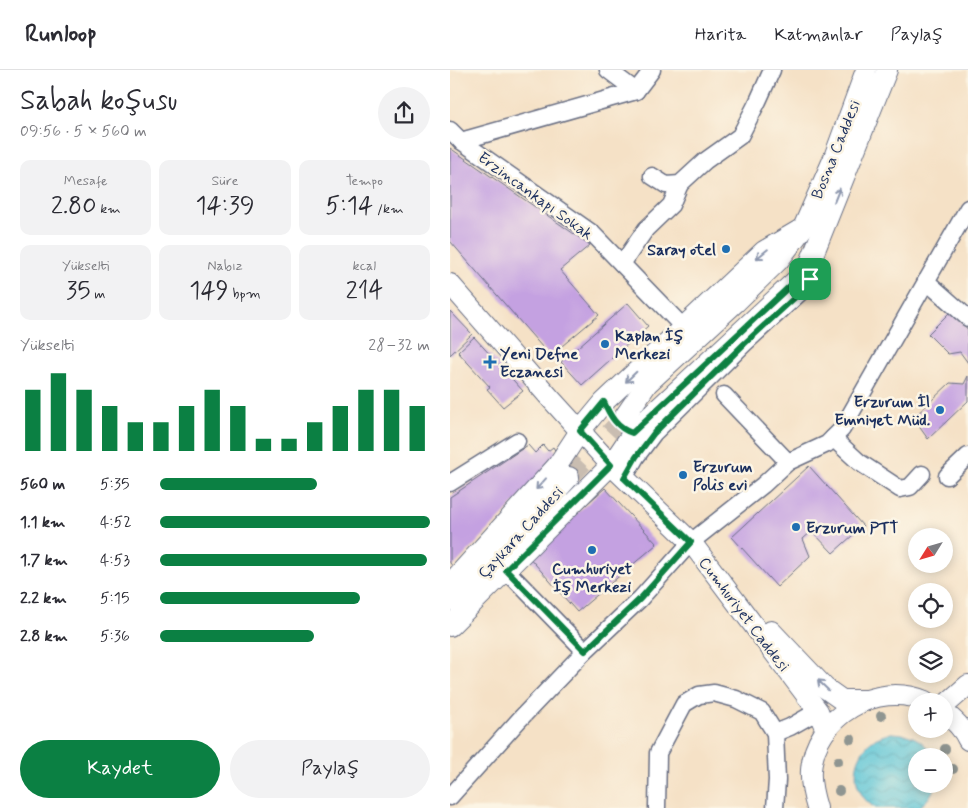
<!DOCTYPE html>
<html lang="tr">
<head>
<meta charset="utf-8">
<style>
	body { margin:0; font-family:Mynerve,sans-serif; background:#f2f2f3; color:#2b2b33; height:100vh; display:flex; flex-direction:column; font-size:19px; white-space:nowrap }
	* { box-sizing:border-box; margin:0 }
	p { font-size:16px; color:#7c7c81 }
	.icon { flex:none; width:28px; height:28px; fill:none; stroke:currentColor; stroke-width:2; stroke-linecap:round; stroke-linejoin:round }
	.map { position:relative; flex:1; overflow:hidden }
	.sheet { display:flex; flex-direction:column; background:#fff; width:450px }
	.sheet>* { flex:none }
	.needle { width:32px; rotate:233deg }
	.controls { position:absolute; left:458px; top:458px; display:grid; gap:10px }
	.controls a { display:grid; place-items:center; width:45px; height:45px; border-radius:50%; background:#fff; box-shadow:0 2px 12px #0003; font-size:25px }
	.pin { position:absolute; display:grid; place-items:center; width:42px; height:42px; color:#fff; margin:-21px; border-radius:10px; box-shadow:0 2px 8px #0006 }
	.round { display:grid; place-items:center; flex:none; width:52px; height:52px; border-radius:26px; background:#f2f2f3 }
	.overview { display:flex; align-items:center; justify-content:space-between; height:85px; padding:0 20px }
	h1 { font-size:28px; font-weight:600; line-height:38px }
	.stats { display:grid; grid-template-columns:repeat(3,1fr); gap:8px; height:85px; padding:5px 20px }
	.stats div { display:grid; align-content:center; border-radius:10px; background:#f2f2f3; text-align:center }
	.stats b { font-size:25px; font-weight:600 }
	.stats small { font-size:14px; font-weight:400 }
	.stats p { font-size:14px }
	.chart { height:140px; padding:10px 20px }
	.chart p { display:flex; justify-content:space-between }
	.chart svg { width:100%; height:90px; margin-top:5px; stroke:#0b8043; stroke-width:6 }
	.action { display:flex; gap:10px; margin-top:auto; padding:10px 20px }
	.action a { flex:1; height:58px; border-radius:30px; background:#0b8043; color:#fff; font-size:20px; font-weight:600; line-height:58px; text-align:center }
	.action a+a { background:#f2f2f3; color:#2b2b33 }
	ul { padding:0 20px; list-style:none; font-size:16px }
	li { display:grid; grid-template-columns:80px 60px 1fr; align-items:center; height:38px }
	li i { height:12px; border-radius:6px; background:#0b8043 }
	header { display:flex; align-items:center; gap:30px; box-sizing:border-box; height:70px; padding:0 25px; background:#fff; border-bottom:1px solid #e1e1e2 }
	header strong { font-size:24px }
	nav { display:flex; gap:28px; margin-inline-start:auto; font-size:18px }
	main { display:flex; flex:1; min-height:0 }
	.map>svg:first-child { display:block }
	.water { fill:url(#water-waves); stroke:#3b7a9a }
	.building { fill:#c4a1e1 }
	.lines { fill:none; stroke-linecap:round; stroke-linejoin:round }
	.major-tunnel { stroke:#c9bdb1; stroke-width:20; stroke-dasharray:20 10; stroke-linecap:butt }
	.minor-casing { stroke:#676d82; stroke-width:19 }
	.major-casing { stroke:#676d82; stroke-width:22 }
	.minor { stroke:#fff; stroke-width:16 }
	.major { stroke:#fff; stroke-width:20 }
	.tree { fill:#8f9591 }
	.oneway { stroke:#8d97ae }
	.route-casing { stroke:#fff; stroke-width:10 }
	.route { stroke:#0b8043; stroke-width:6 }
	.poi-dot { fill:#1f6fb2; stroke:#fcf5e5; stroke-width:2 }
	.labels { text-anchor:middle; stroke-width:5; stroke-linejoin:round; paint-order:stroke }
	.street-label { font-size:16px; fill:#1b2f5e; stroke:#fcf5e5 }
	.poi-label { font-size:16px; font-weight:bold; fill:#1b2f5e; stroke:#fcf5e5; text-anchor:start }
</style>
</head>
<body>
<header>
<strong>Runloop</strong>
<nav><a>Harita</a><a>Katmanlar</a><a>Paylaş</a></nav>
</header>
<main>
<section class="sheet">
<div class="overview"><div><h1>Sabah koşusu</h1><p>09:56 · 5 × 560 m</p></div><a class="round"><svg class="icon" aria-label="share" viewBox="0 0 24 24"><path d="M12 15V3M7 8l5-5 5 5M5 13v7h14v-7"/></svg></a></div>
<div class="stats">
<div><p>Mesafe</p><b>2.80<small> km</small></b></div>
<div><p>Süre</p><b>14:39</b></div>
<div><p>Tempo</p><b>5:14<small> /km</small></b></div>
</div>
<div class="stats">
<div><p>Yükselti</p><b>35<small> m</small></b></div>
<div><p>Nabız</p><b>149<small> bpm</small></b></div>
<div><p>kcal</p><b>214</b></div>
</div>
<div class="chart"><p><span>Yükselti</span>28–32 m</p>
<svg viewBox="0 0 160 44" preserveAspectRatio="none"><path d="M5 44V14M15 44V6M25 44V14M35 44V22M45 44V30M55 44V30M65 44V22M75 44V14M85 44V22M95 44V38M105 44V38M115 44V30M125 44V22M135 44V14M145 44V14M155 44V22"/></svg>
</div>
<ul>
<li><b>560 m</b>5:35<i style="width:58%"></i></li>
<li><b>1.1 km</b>4:52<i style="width:100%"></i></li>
<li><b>1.7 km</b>4:53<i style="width:99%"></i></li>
<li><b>2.2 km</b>5:15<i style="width:74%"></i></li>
<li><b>2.8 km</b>5:36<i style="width:57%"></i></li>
</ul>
<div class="action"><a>Kaydet</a><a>Paylaş</a></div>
</section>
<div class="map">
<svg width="518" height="738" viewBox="0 0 518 738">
	<defs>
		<pattern id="water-waves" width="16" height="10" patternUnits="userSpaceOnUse" patternTransform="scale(1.25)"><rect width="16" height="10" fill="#5bc5d6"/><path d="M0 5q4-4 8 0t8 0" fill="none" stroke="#4aa0b1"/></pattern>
	</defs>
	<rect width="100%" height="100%" fill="#fcf5e5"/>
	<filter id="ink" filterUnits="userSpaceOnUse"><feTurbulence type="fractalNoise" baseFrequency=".02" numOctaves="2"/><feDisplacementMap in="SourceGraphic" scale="10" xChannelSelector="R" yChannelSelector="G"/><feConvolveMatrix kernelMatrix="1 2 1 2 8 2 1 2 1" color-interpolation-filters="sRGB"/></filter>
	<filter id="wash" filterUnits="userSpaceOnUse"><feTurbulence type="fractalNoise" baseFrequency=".0096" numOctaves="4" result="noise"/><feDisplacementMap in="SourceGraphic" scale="20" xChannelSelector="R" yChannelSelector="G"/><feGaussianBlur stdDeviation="1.12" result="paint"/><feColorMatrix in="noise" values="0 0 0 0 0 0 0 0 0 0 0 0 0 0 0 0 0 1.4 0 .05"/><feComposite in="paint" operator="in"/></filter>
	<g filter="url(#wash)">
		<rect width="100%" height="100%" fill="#f5e1c6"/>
		<!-- water -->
		<path class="water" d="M441,663C461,664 472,668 483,686H466V714H486C482,724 477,732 468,738H426C403,726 400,694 417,676C423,668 432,666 441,663Z"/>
		<g id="blocks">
			<!-- building -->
			<g class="building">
				<path d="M0,78L140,175L110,200L149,245L100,286L0,171Z"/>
				<path d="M178,233L198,256L132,315L111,292Z"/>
				<path d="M0,241L22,264L0,285Z"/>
				<path d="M499,243L509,248L518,260V293L510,282L498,284L478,264Z"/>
				<path d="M24,267L73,321L53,337L37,319L40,317L8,282Z"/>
				<path d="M518,306V331L478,369L463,348L500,313L514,314Z"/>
				<path d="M78,375L85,383L93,375L98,381L103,377L109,387L3,497L0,493V427Z"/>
				<path d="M359,396L413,456L383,483L362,461L353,469L360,486L327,517L282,467Z"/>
				<path d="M155,418L207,474L127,542L78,486Z"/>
			</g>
		</g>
	</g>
	<g filter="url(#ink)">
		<use href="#blocks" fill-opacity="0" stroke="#676d82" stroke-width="1"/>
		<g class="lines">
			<!-- major-tunnel -->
			<path class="major-tunnel" d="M119,407L173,349"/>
			<!-- minor casing -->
			<g class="minor-casing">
				<g id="minor">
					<path d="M158,0L186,21"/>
					<path d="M0,60L11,71L142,163L233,257"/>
					<path d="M11,71L186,21L202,0"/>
					<path d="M202,106L216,115L230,114L255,91L290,66L308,31L322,0"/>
					<path d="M172,194L196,159L221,135L230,114"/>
					<path d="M476,211L518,248"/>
					<path d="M274,325L338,392"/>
					<path d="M383,368L409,392L450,419L460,417L472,404"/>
					<path d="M497,406L518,386"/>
					<path d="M174,408L186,387L204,363L294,274L354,219L360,209L357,200"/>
					<path d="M0,413L67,371"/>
					<path d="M56,500L135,581"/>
					<path d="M325,663L340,657L368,641"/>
					<path d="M0,727L69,650L135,581L190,529L241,472L313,415L338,392L377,374L392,359L518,138"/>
					<path d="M207,738L208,683L234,634L249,625L264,623L286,629L312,642L325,663L327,710L325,738"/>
				</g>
			</g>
			<!-- major casing -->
			<g class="major-casing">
				<g id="major">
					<path d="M0,214L101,329L161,395L241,472L368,641L376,660"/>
					<path d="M173,349L197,314L285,233L329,190L353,158L383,90L416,0"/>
					<path d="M0,514L107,396L130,361L154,332L314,181L353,158"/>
					<path d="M6,532L119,407"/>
					<path d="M0,556L161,395L184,361L357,200L437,0"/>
					<path d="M321,561L375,618L392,630H416"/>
					<path d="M494,636L518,615"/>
					<path d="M494,642C504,650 513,658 518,670"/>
					<path d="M367,738C363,725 360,713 361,700C365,646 427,610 475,631"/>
				</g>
			</g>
			<!-- minor -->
			<use href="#minor" class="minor"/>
			<!-- major -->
			<use href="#major" class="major"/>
		</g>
		<!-- trees -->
		<g class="tree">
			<circle cx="431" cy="646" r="5"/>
			<circle cx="401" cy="669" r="5"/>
			<circle cx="495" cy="679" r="5"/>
			<circle cx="388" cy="691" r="5"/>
			<circle cx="503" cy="699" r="5"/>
			<circle cx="389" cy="721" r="5"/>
		</g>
		<!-- one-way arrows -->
		<defs><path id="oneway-shaft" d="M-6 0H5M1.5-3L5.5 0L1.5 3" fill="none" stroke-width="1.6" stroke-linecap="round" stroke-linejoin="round" transform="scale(1.25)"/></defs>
		<g class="oneway">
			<use href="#oneway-shaft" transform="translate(387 125) rotate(-68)"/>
			<use href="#oneway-shaft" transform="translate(312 184) rotate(141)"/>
			<use href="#oneway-shaft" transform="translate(181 307) rotate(136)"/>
			<use href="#oneway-shaft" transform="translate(91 414) rotate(132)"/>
			<use href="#oneway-shaft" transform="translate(373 615) rotate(-136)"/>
		</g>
	</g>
	<g class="lines" filter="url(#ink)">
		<!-- route casing -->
		<g class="route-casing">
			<path id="route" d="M357,200L360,209L354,219L294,274L204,363L186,387L174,408L241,472L190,529L135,581L56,500L161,395L130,361L154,332C160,346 167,358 182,363Z"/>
		</g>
		<!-- route -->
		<use href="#route" class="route"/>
	</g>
	<!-- markers -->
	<g class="poi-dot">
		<circle cx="276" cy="179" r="5"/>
		<circle cx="155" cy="274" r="5"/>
		<path d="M37.5 284.5h5v5h5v5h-5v5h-5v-5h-5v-5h5z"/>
		<circle cx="490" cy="340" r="5"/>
		<circle cx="233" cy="405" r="5"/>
		<circle cx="346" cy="457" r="5"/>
		<circle cx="142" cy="480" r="5"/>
	</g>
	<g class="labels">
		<!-- street labels -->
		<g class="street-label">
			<text transform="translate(385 79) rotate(-68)" y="6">Bosna Caddesi</text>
			<text transform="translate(86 125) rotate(36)" y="6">Erzincankapı Sokak</text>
			<text transform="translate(70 462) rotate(-48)" y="6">Çaykara Caddesi</text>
			<text transform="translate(295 544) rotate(53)" y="6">Cumhuriyet Caddesi</text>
		</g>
		<!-- poi labels -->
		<g class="poi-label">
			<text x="266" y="185" text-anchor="end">Saray otel</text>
			<text x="165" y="271">Kaplan İş<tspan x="165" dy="18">Merkezi</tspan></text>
			<text x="50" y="289">Yeni Defne<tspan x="50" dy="18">Eczanesi</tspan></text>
			<text x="480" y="337" text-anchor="end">Erzurum İl<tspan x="480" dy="18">Emniyet Müd.</tspan></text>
			<text x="243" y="402">Erzurum<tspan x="243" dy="18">Polis evi</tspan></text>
			<text x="356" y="463">Erzurum PTT</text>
			<text x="142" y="504" text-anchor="middle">Cumhuriyet<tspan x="142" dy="18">İş Merkezi</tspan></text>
		</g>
	</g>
</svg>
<div class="controls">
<a><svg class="needle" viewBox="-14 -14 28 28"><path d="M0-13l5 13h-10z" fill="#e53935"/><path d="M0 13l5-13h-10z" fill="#7c7c81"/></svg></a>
<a><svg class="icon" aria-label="locate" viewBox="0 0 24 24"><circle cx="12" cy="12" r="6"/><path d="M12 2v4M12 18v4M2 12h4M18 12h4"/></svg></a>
<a><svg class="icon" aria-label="layers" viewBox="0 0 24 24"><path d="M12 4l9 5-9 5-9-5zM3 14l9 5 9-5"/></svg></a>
<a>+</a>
<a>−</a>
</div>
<div class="pin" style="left:360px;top:209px;background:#1e9e55"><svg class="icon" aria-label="arrive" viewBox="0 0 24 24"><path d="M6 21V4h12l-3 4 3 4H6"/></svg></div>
</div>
</main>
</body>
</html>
